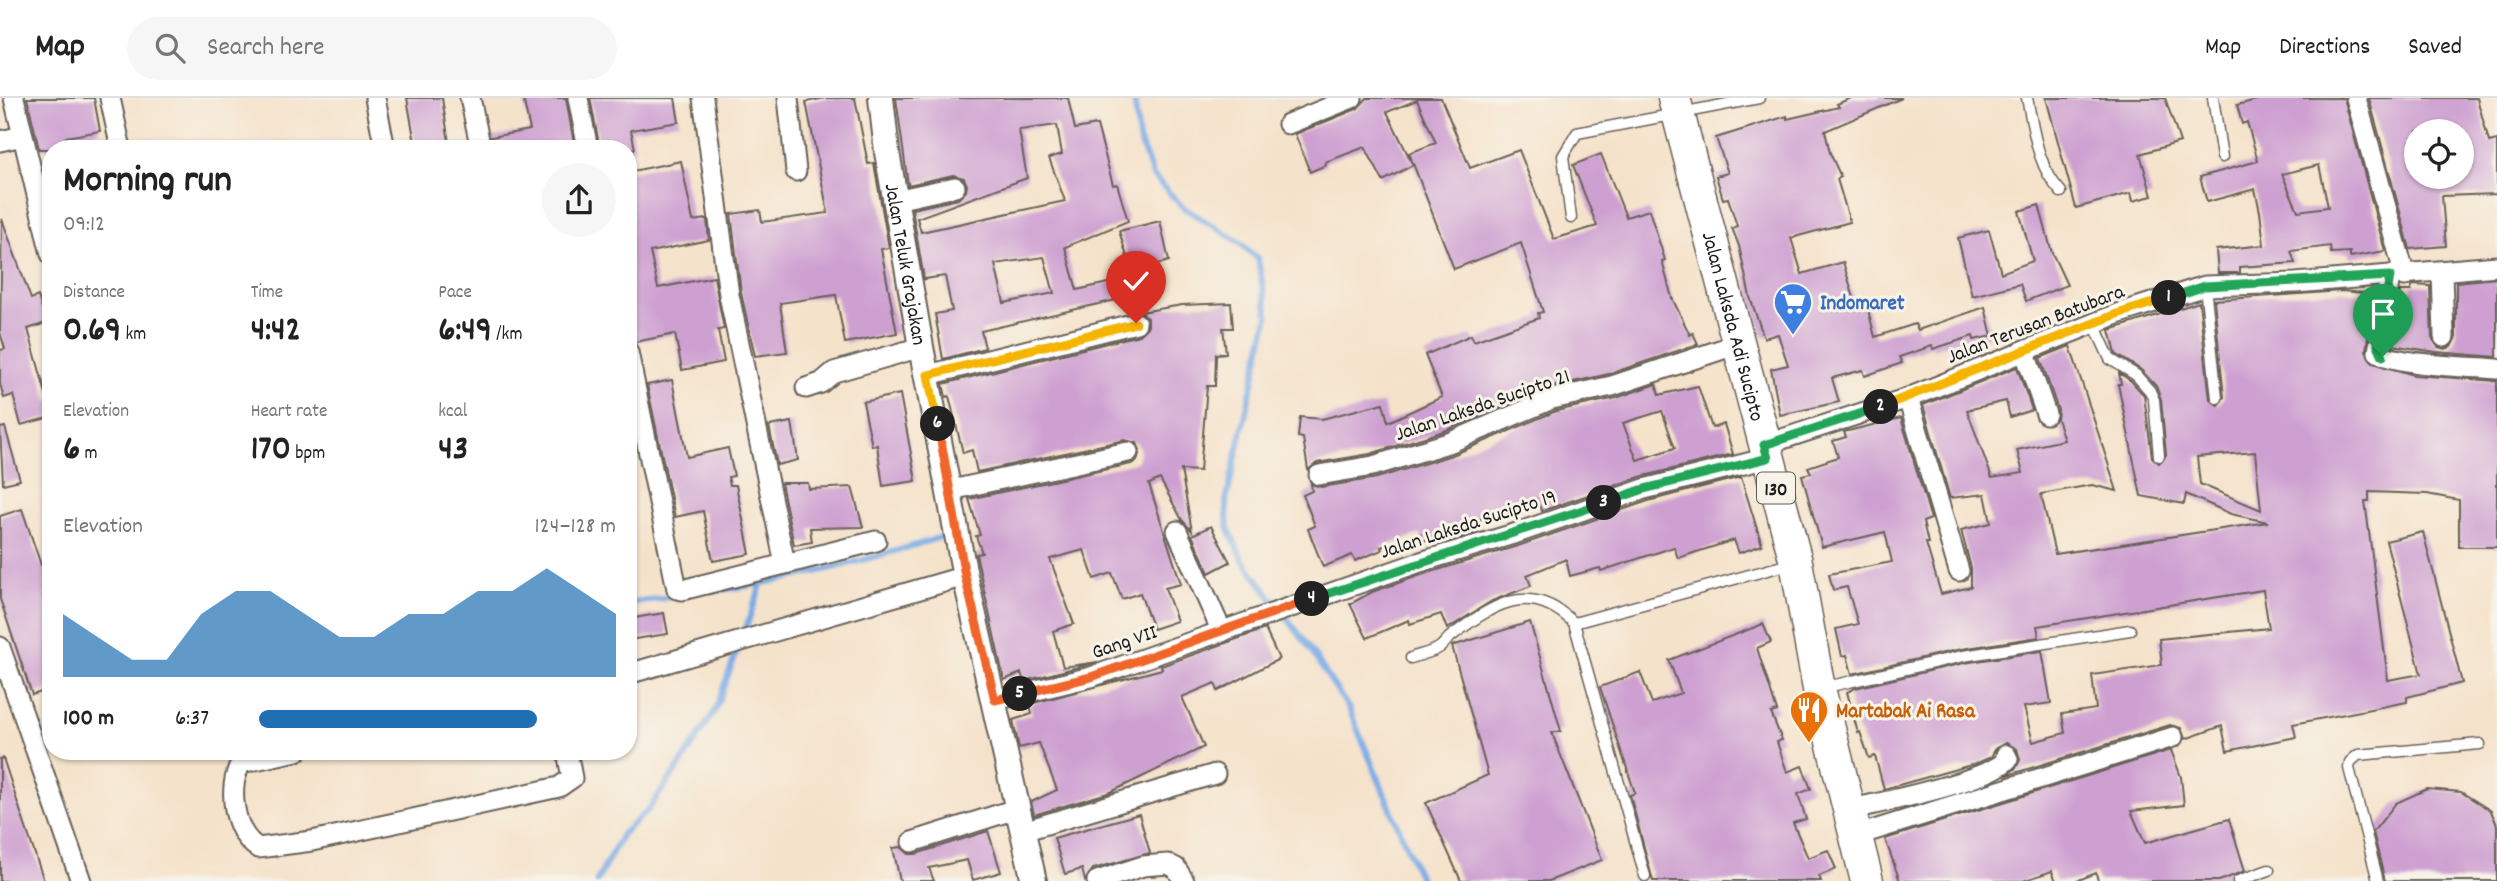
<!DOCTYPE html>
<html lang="en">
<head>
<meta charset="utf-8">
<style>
	body { margin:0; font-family:Dekko,sans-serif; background:#f6f6f6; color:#222; height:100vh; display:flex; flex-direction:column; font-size:26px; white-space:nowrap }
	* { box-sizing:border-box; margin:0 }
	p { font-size:23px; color:#767676 }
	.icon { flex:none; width:38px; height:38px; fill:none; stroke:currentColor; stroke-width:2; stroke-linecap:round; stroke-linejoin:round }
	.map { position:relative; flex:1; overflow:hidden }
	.side { position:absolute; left:42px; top:42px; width:595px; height:620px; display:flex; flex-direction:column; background:#fff; border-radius:28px; box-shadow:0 2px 5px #0004 }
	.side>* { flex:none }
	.controls { position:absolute; left:2404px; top:21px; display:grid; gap:14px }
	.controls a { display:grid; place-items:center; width:70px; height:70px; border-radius:50%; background:#fff; box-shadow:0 2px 5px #0004; font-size:35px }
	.pin { position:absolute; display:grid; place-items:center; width:60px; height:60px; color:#fff; margin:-72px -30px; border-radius:50% 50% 50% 0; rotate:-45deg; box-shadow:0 0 7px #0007 }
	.pin .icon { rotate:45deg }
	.km { position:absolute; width:35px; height:35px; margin:-18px; border-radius:50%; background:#222; color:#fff; font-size:19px; line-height:35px; text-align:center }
	.round { display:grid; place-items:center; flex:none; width:74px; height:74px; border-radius:37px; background:#f6f6f6 }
	.overview { display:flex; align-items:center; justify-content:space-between; height:119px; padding:0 21px }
	h1 { font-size:38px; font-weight:700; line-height:52px }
	.figures { display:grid; grid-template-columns:repeat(3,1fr); gap:10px; height:119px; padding:7px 21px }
	.figures div { display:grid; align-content:center }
	.figures b { font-size:35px; font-weight:700 }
	.figures small { font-size:19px; font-weight:400 }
	.figures p { font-size:19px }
	.chart { height:196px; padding:14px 21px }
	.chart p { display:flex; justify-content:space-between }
	.chart svg { width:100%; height:126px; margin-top:7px; fill:#1f6fb2; opacity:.7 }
	ul { padding:0 21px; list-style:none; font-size:23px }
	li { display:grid; grid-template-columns:112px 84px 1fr; align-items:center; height:52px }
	li i { height:18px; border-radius:9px; background:#1f6fb2 }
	header { display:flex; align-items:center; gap:42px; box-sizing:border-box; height:98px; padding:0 35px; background:#fff; border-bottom:2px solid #e0e0e0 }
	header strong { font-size:33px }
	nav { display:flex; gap:38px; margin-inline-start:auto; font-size:24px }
	.search { width:490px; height:63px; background:#f6f6f6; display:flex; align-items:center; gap:18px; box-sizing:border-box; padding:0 24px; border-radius:38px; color:#767676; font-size:26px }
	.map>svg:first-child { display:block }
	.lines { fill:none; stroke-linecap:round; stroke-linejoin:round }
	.stream { stroke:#7aabe5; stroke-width:6 }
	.building { fill:#cea0d1; fill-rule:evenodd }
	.service-casing { stroke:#686159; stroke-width:13 }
	.minor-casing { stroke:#686159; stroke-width:23 }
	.tertiary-casing { stroke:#686159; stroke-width:28 }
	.primary-casing { stroke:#686159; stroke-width:35 }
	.service { stroke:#fff; stroke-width:10 }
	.minor { stroke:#fff; stroke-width:19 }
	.tertiary { stroke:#fff; stroke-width:24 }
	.primary { stroke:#fff; stroke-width:32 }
	.split-1-casing { stroke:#fff; stroke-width:14 }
	.split-2-casing { stroke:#fff; stroke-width:14 }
	.split-3-casing { stroke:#fff; stroke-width:14 }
	.split-4-casing { stroke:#fff; stroke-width:14 }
	.split-5-casing { stroke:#fff; stroke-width:14 }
	.split-6-casing { stroke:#fff; stroke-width:14 }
	.split-7-casing { stroke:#fff; stroke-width:14 }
	.split-1 { stroke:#22a559; stroke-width:9 }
	.split-2 { stroke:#f5b400; stroke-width:9 }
	.split-3 { stroke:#22a559; stroke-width:9 }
	.split-4 { stroke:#22a559; stroke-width:9 }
	.split-5 { stroke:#f0652b; stroke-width:9 }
	.split-6 { stroke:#f0652b; stroke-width:9 }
	.split-7 { stroke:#f5b400; stroke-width:9 }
	.labels { text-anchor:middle; stroke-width:6; stroke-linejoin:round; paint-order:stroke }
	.shield { fill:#f7f3e8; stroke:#5e5c59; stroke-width:2 }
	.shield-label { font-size:19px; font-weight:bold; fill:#1c1c1c }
	.street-label { font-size:21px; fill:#1c1c1c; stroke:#f7f3e8 }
	.shop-label { font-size:21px; font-weight:bold; fill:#366cbe; stroke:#f7f3e8; text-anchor:start }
	.food-label { font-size:21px; font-weight:bold; fill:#c56008; stroke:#f7f3e8; text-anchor:start }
</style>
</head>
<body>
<header>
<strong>Map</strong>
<div class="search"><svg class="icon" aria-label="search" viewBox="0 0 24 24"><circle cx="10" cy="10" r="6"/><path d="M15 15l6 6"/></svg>Search here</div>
<nav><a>Map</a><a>Directions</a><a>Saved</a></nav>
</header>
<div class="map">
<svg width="2497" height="783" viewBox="0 0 2497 783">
	<rect width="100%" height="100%" fill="#f7f3e8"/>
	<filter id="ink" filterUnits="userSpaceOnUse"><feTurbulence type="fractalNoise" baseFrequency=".0143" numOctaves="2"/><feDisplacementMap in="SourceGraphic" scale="14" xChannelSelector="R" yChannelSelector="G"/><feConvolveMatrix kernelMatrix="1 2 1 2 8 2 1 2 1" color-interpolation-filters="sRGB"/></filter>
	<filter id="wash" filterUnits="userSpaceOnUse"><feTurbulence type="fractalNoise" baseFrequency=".00686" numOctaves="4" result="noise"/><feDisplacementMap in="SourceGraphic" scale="28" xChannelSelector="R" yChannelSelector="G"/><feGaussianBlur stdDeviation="1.57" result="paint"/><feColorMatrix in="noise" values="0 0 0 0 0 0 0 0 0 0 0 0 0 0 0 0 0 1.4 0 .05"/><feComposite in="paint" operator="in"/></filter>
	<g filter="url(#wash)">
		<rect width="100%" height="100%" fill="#f5e2ca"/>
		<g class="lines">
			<!-- stream -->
			<g class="stream">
				<path d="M1134,0L1139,41L1153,78L1184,110L1239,144L1258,161L1268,218L1226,403L1228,430L1243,462L1306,545L1349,611L1421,783"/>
				<path d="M713,493C795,482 872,461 951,436"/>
				<path d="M628,505L678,498"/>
				<path d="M743,538L761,487"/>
				<path d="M597,783L622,736L648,712L681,666L715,612L739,548"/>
			</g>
		</g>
		<g id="blocks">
			<!-- building -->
			<g class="building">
				<path d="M27,0H94L100,33L66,39L70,51H39Z"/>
				<path d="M407,0H442L450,51H416Z"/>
				<path d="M523,0H566L575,51H493L491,39L530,32Z"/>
				<path d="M590,0H675L679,24L631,32L635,51H600Z"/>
				<path d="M825,0H855L868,66L874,65L889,150L881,151L897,235L845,245L836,197L780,205L787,254L755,258L741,195L731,116L760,112L762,124L828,115L806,4Z"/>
				<path d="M896,0H1068L1075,31L1097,27L1113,87L1117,86L1128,123L1065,149L1077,192L1112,184L1116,202L981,233L985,250L943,261L935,216L952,213L945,178L924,181L912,111L958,101L966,93L967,87L964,80L953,77L908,87ZM1057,27L1062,56L1049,60L1065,103L921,134L917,120L1027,80L1019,32ZM1044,159L1054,195L1004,205L995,166Z"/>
				<path d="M1367,0H1441L1470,70L1519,52L1554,141L1597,128L1573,67L1601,56L1626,119L1649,112L1665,162L1662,163L1672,200L1690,237L1693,235L1698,246L1609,276L1547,290L1447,332L1370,356L1317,365L1308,372L1303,340L1298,339L1300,319L1322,321L1383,305L1388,324L1442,299L1425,257L1471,237L1474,243L1539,220L1538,215L1543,214L1521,145L1454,171L1409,55L1436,45L1417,2L1387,14L1413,67L1383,83L1365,49L1325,64L1326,67L1310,74L1295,36L1357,11Z"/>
				<path d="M1851,0H1902L1825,33L1830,55L1841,79L1837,81L1850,124L1791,140L1802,176L1843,164L1855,203L1865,200L1875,239L1915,226L1918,232L1985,209L1992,238L1974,242L1973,238L1933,251L1932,248L1899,259L1902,265L1865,278L1863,272L1832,280L1839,304L1780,317L1771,271L1788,267L1778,236L1764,240L1750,199L1739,148L1732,130L1737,128L1728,100L1723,101L1716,78L1728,75L1716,40L1787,18V21L1839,9L1837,6Z"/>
				<path d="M2046,0H2165L2180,44L2140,56L2152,98L2133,103L2131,95L2076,110Z"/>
				<path d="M2264,0H2344L2385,153L2350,159V154L2331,155L2330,148L2291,153L2295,165L2240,169V175H2218L2216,152L2264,147L2260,114L2255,91L2207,104L2200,79L2258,63L2247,24L2242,26L2237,7ZM2319,67L2328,109L2298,113L2282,76Z"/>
				<path d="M2369,0H2477L2489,44L2497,42V96L2442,98L2446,148L2410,151ZM2417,33H2462V79H2417Z"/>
				<path d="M681,63L693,123L707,121L709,142L650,154L658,190L714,179L724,231L718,232L724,264L682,272L675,236L635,244L630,242L628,234V74Z"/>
				<path d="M2039,107L2052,155L2067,187L2026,203L2020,186L1972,198L1958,140L1989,132L2001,175L2033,163L2019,113Z"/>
				<path d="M2,121L31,201L38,198L46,225L28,231L48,303L51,302V319L21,327L13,297L4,300L0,286V252L5,251L0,234Z"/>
				<path d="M1160,123L1169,163L1152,168L1150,162L1130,168L1119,133Z"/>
				<path d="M2497,180V259L2436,254L2392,247L2400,193H2411L2412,187L2430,188L2432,240L2438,249L2445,251L2451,249L2456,239V184Z"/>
				<path d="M2341,193L2375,196L2366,252L2373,265L2414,277L2497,283V449H2459V402L2427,396L2369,394V403H2365L2388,582L2421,576L2386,443L2423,434L2462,585L2407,599V604L2293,626L2296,639L2227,653L2222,628L2185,641L2181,630L2170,627L2005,678L2016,670L2020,662L2017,651L2006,645L1996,650L1991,659L1975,666L1884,691L1875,658L1869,660L1860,634L1858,635L1847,594L1855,590L1964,565L2042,553L2051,605L2024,609L2033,644L2065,635L2062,616L2096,611L2092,577L2162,567L2159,541L2269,530L2263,492L2037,528L2039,539L1961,551L1852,576L1847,557L1842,558L1836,531L1858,526L1847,489L1833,492L1829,476L1892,464L1885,434L1822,449L1802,377L1811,375L1808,369L1838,359L1833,343L1846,339L1844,334L1901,320L1931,421L1923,424L1928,445H1926L1941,496L1971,489V470L1961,432L1991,425L1985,396L1950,400L1923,307L2017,269L2032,312L2010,319L2006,303L1967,312L1992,380L2023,375L2017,352L2064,342L2057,321L2058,312L2040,260L2070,248L2117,393L2092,387L2041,396L2055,456L2268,424L2231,416L2186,396L2184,406L2141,398L2118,286H2121L2119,275L2131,283L2144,297L2152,359L2159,365L2166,357L2161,301L2156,288L2141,272L2116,256L2110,232L2199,204L2210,301L2218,307L2224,299L2214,202ZM2255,354L2261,412L2200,386L2197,359Z"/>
				<path d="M1231,205L1233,230H1223L1226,255L1216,256L1215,288H1207L1200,373L1181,372L1192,433L1182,422L1160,381L1149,386L1181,486L1165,490L1177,523L1153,531L1140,495L1122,501L1112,475L1094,481L1084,452L1050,461L1074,526L1053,533L1063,569L1098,564L1024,583L1021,575L1004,582L976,456L982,455L976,438L980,437L969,401L1131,366L1137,363L1140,352L1137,345L1125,342L977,374L972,352L963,355L949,298L946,299L943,286L1139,237L1148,228V221L1141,214L1182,207Z"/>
				<path d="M672,282L687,359L728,350L734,378L728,379L730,387H736L750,456L713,463L703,413L675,419L647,287Z"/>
				<path d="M1656,286L1659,297L1698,288L1712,330L1724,326L1733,356L1640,379L1542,413L1536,401L1474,423L1478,434L1444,444L1441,435L1423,443L1420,436L1381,449L1382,452L1355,463L1352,457L1323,469L1308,431L1315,428L1303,397L1312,393L1311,386L1321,389L1377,380L1455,356L1556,313L1616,300ZM1662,313L1675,350L1637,362L1623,325Z"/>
				<path d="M900,296L916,383L883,388L877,347L872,348L863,304Z"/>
				<path d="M792,324L798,362L777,367L769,328Z"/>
				<path d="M5,329L20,382L3,386L0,330Z"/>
				<path d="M1741,379L1762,447L1739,455L1734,442L1678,460L1674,449L1601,473L1600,470L1570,478L1566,461L1527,477L1531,488L1492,503L1447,531L1441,516L1410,526L1409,522L1367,540L1350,506L1372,494L1421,477L1521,447L1648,403Z"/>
				<path d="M781,385H808L809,391L852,389L863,429L810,430L812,444L794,447Z"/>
				<path d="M22,411L41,467L51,464V591L32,597L0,501V418Z"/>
				<path d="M1211,428L1230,464L1209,475L1192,437Z"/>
				<path d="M664,515L668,536L628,542V521Z"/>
				<path d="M1530,524L1561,633L1552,635L1602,762L1549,783H1461L1426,705L1488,677L1452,548Z"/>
				<path d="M1763,526L1771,544L1757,550L1777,613L1771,615L1782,642L1777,644L1787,674L1802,668L1811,691L1798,696L1806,721L1793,725L1808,760L1828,752L1836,771L1819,778L1821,783H1653L1630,697L1635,695L1600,589L1640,574L1652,605L1681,595L1669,562Z"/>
				<path d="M1265,531L1279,561L1218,593L1215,585L1182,599L1204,649L1111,694L1034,717L1031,704L1057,692L1039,645L1019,650L1013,622L1032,616L1030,606L1162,571L1161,568Z"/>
				<path d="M2171,652L2181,679L2184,707L2131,713L2145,745L2229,721L2245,773L2219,783H2098L2096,775L2076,783H2056L2052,773L2023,783H1900L1885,741Z"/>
				<path d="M3,660L21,715L44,783H0V661Z"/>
				<path d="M2427,691L2461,694L2491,713L2497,727V783H2385L2373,734L2396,705Z"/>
				<path d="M1139,716L1150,755L1093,771L1085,783L1082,771L1065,776L1054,740Z"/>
				<path d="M988,733L1001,774L973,782L967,762L929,770L934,783H900L893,750L901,749L909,756H916Z"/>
			</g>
		</g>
	</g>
	<g filter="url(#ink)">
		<use href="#blocks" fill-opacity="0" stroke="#686159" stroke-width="2"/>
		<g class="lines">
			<!-- service casing -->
			<g class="service-casing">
				<g id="service">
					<path d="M2027,0C2034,33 2037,68 2061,94"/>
					<path d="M2213,0L2222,59"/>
					<path d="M1571,120L1563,58L1577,35L1759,0"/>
					<path d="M2205,188L2217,300"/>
					<path d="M2094,226L2110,261L2136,277L2150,293L2154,302L2159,358"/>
					<path d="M1574,525L1793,465"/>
					<path d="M1411,560C1419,557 1429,555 1437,551C1442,549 1445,544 1449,540C1492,507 1529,481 1574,525L1645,778"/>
					<path d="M1822,590L1963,558L2130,532"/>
					<path d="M2238,783L2269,772"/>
					<path d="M2378,783L2349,670L2350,664L2358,657L2480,646"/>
				</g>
			</g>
			<!-- minor casing -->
			<g class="minor-casing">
				<g id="minor">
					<path d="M14,0L51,156"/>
					<path d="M110,0L121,51"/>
					<path d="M375,0L385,51"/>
					<path d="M470,0L481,51"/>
					<path d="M578,0L588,51"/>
					<path d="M703,0L729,197L785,466"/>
					<path d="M788,0L796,73"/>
					<path d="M2356,0L2405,178"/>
					<path d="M1288,26L1352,0"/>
					<path d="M0,43L23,38"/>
					<path d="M896,102L955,89"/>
					<path d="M2442,174L2444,239"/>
					<path d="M2390,178L2378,254C2394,267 2473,269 2497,271"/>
					<path d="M2024,252L2046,316"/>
					<path d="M628,254L677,491L682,492L876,443"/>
					<path d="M928,277L1136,225"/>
					<path d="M806,290L821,285L834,274L921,249"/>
					<path d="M1908,300L1959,473"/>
					<path d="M1764,347L1908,300L2117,216L2205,188L2296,185L2497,168"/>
					<path d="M1319,377L1373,368L1451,344L1552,301L1612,288L1738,246"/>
					<path d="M951,392L1128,354"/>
					<path d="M1177,433L1222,534"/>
					<path d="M0,549L81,783"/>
					<path d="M628,576L965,478"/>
					<path d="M995,602L1091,579L1417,465L1517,435L1644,391L1768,360"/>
					<path d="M297,653L241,665C227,688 233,735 258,750L312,743L559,689L572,680L567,653"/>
					<path d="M1852,711C1883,704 1989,683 2008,661L2006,657"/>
					<path d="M1023,733L1215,676"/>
					<path d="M1855,738L2173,639"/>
					<path d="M912,744L1019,710"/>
					<path d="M1097,783L1143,768L1168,766L1176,770L1184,783"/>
				</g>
			</g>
			<!-- tertiary casing -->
			<g class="tertiary-casing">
				<g id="tertiary">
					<path id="s1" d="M881,0L887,54L921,249L965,478L1034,783"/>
				</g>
			</g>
			<!-- primary casing -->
			<g class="primary-casing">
				<g id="primary">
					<path id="s2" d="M1674,0L1796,464L1819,591L1867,783"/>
				</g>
			</g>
			<!-- service -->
			<use href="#service" class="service"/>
			<!-- minor -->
			<use href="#minor" class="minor"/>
			<!-- tertiary -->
			<use href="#tertiary" class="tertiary"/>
			<!-- primary -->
			<use href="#primary" class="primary"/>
		</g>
	</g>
	<g class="lines" filter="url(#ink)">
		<!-- split-1 casing -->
		<g class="split-1-casing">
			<path id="split-1" d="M2169,200L2205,188L2390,178L2378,247L2383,258"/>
		</g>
		<!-- split-2 casing -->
		<g class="split-2-casing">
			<path id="split-2" d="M1881,309L2117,216L2169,200"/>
		</g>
		<!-- split-3 casing -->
		<g class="split-3-casing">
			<path id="split-3" d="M1604,405L1644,391L1768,360L1764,347L1881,309"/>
		</g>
		<!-- split-4 casing -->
		<g class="split-4-casing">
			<path id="split-4" d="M1312,501L1604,405"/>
		</g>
		<!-- split-5 casing -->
		<g class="split-5-casing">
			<path id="split-5" d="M1020,596L1091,579L1312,501"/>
		</g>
		<!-- split-6 casing -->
		<g class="split-6-casing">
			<path id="split-6" d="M938,326L965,478L995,602L1020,596"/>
		</g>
		<!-- split-7 casing -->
		<g class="split-7-casing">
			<path id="split-7" d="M938,326L928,277L1136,225"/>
		</g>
		<!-- split-1 -->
		<use href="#split-1" class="split-1"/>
		<!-- split-2 -->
		<use href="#split-2" class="split-2"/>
		<!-- split-3 -->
		<use href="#split-3" class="split-3"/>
		<!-- split-4 -->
		<use href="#split-4" class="split-4"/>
		<!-- split-5 -->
		<use href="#split-5" class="split-5"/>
		<!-- split-6 -->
		<use href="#split-6" class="split-6"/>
		<!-- split-7 -->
		<use href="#split-7" class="split-7"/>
	</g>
	<!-- icons -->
	<defs>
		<g id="supermarket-pin" transform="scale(2.0125)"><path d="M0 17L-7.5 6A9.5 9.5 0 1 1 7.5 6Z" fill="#3f7fe0" stroke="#f7f3e8"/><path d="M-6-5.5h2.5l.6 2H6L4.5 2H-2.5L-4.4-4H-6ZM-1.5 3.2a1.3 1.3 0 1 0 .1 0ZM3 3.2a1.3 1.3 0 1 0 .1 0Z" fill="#fff"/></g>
		<g id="restaurant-pin" transform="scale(2.0125)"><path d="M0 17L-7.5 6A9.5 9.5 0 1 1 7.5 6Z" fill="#e8710a" stroke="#f7f3e8"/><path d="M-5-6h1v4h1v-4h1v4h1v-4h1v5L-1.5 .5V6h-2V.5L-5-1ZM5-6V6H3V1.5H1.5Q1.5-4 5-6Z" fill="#fff"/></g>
	</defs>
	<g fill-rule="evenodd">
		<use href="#supermarket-pin" x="1793" y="204"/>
		<use href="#restaurant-pin" x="1809" y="612"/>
	</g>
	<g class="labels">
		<!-- shield labels -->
		<rect class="shield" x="1757" y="374.5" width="38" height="31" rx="5"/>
		<g class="shield-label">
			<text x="1776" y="397">130</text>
		</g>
		<!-- street labels -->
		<g class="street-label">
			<text dy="7" stroke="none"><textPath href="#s1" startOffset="168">Jalan Teluk Grajakan</textPath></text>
			<text transform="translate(2035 225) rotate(-21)" y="7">Jalan Terusan Batubara</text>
			<text dy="7" stroke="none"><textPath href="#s2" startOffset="236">Jalan Laksda Adi Sucipto</textPath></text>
			<text transform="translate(1482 306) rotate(-19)" y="7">Jalan Laksda Sucipto 21</text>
			<text transform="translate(1468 425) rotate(-18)" y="7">Jalan Laksda Sucipto 19</text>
			<text transform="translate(1124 543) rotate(-19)" y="7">Gang VII</text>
		</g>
		<!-- shop labels -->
		<g class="shop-label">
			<text x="1820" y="211">Indomaret</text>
		</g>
		<!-- food labels -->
		<g class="food-label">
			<text x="1836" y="619">Martabak Ai Rasa</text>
		</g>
	</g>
</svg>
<div class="controls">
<a><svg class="icon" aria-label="locate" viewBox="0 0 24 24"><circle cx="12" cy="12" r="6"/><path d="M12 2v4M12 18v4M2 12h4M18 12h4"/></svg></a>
</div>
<div class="pin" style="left:2383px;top:258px;background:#1e9e55"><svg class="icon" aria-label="arrive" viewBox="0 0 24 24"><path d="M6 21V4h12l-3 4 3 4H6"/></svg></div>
<div class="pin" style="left:1136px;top:225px;background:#d93025"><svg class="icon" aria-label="check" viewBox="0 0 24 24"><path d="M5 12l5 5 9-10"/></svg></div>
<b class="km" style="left:2169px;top:200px">1</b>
<b class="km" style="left:1881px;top:309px">2</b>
<b class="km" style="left:1604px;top:405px">3</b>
<b class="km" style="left:1312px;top:501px">4</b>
<b class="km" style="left:1020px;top:596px">5</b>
<b class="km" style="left:938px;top:326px">6</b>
<section class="side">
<div class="overview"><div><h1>Morning run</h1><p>09:12</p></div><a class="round"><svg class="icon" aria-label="share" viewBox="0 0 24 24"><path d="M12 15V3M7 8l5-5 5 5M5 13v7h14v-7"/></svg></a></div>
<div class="figures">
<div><p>Distance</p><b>0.69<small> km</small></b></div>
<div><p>Time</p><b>4:42</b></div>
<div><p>Pace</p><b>6:49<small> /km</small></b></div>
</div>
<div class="figures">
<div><p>Elevation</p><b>6<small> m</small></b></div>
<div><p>Heart rate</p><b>170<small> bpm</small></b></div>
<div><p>kcal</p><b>43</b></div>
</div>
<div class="chart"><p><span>Elevation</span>124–128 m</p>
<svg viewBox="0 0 160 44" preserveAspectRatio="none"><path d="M0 44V22L10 30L20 38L30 38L40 22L50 14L60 14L70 22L80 30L90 30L100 22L110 22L120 14L130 14L140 6L150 14L160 22V44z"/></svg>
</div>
<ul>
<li><b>100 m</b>6:37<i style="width:78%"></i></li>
</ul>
</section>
</div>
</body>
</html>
